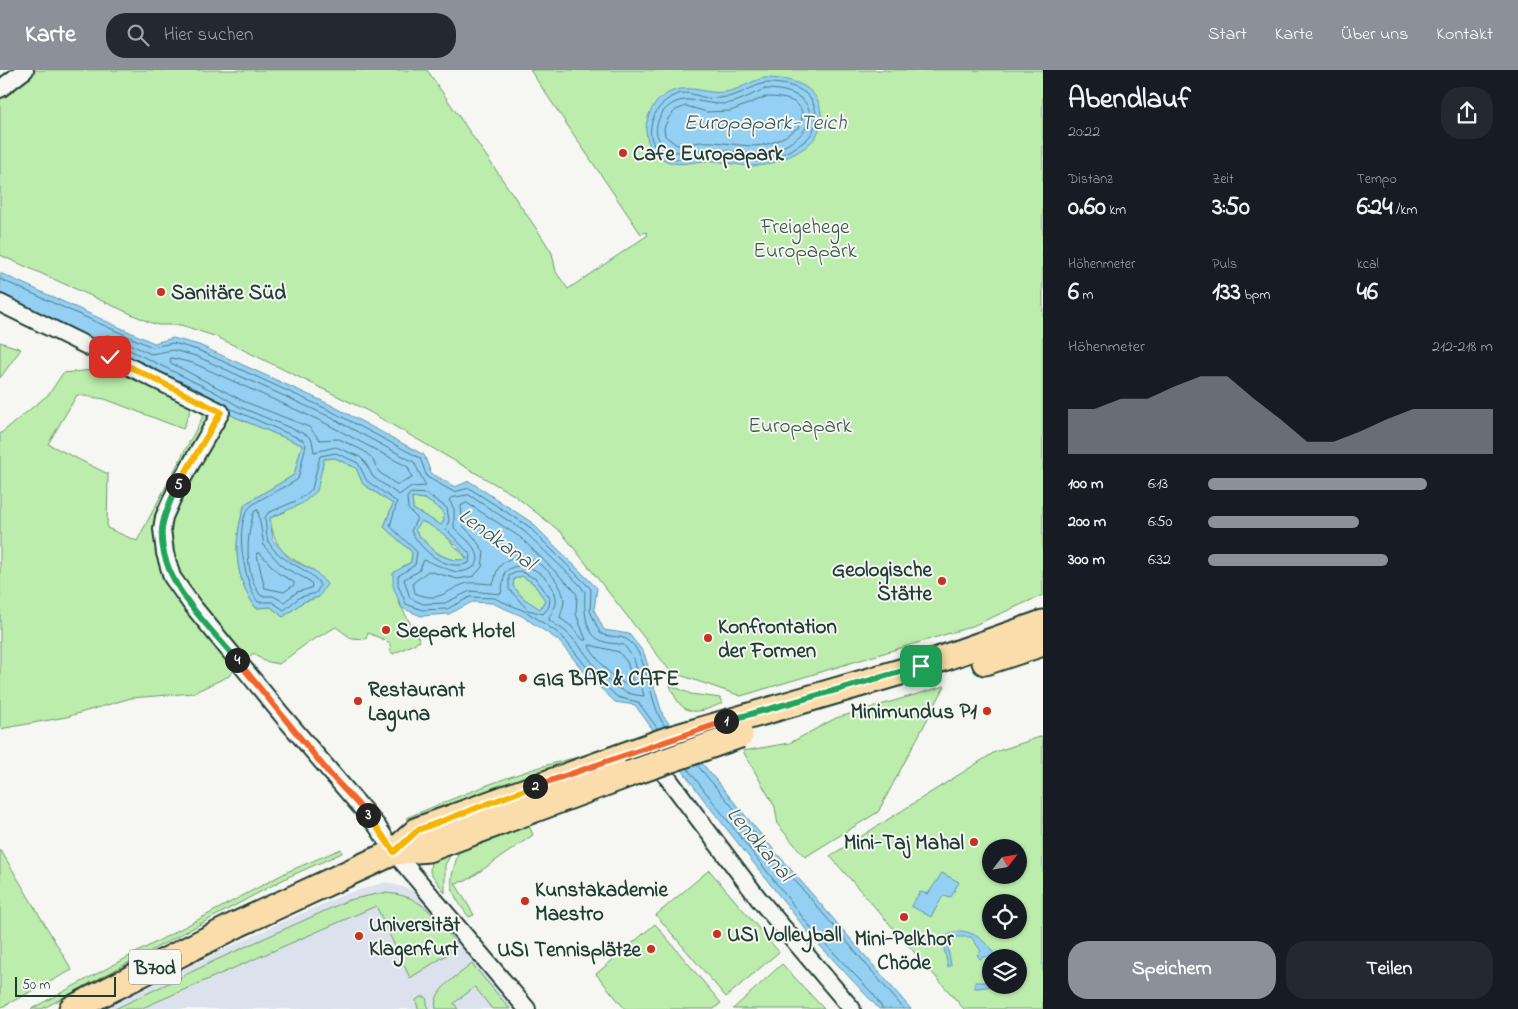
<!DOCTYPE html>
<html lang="de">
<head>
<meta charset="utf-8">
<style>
	body { margin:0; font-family:"Indie Flower",sans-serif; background:#242831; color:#f1f3f6; height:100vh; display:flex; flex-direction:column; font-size:19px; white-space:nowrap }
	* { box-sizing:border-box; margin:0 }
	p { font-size:16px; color:#9ea1a6 }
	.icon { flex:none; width:28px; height:28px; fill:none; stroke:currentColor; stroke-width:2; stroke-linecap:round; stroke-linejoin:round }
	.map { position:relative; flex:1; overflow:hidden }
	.drawer { display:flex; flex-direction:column; background:#171b24; width:475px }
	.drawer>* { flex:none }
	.needle { width:32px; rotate:59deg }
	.tools { position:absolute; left:982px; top:769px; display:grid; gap:10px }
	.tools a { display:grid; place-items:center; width:45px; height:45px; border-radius:50%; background:#171b24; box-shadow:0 1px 4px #0004; font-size:25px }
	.scale { position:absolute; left:15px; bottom:12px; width:101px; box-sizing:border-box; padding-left:5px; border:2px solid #1f3d34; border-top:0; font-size:14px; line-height:18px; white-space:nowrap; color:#1f3d34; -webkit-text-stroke:4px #f6f6f2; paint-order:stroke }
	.pin { position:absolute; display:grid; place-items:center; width:42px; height:42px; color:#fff; margin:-21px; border-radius:10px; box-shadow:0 2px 8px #0006 }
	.km { position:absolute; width:25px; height:25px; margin:-12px; border-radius:50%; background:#222; color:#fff; font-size:14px; line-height:25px; text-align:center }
	.round { display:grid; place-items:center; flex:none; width:52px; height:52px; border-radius:20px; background:#242831 }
	.summary { display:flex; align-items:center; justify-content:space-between; height:85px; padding:0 25px }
	h1 { font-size:28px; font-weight:700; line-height:38px }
	.figures { display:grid; grid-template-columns:repeat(3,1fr); gap:8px; height:85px; padding:5px 25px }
	.figures div { display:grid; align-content:center }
	.figures b { font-size:25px; font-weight:700 }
	.figures small { font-size:14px; font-weight:400 }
	.figures p { font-size:14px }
	.chart { height:140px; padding:10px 25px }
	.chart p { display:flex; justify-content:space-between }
	.chart svg { width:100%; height:90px; margin-top:5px; fill:#8c9099; opacity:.7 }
	.primary-button { display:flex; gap:10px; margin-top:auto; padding:10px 25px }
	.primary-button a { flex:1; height:58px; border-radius:20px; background:#8c9099; color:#fff; font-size:20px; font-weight:700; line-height:58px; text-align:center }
	.primary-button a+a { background:#242831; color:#f1f3f6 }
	ul { padding:0 25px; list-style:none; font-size:16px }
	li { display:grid; grid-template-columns:80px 60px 1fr; align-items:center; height:38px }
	li i { height:12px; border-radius:6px; background:#8c9099 }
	header { display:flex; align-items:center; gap:30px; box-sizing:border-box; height:70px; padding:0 25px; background:#8c9099; color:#fff }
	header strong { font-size:24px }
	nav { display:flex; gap:28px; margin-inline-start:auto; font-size:18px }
	.search { width:350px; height:45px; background:#242831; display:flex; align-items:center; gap:12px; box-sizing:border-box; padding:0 18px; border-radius:20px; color:#9ea1a6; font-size:19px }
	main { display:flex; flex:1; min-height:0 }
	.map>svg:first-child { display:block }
	.built { fill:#dbe2ed }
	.green { fill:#bcedac; stroke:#6e9570; fill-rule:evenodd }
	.water { fill:#93d0f3; stroke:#6595a7; fill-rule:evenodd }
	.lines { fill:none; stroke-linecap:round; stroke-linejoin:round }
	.shore { stroke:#4d7880; stroke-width:1 }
	.minor-casing { stroke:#1f3d34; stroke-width:20 }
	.primary-casing { stroke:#1f3d34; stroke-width:29 }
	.minor { stroke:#f6f6f2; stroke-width:16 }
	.primary { stroke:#fbddab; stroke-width:25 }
	.primary-bridge-casing { stroke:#1f3d34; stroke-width:29; stroke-linecap:butt }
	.primary-bridge { stroke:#fbddab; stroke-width:25 }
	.split-1-casing { stroke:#fff; stroke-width:10 }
	.split-2-casing { stroke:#fff; stroke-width:10 }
	.split-3-casing { stroke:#fff; stroke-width:10 }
	.split-4-casing { stroke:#fff; stroke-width:10 }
	.split-5-casing { stroke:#fff; stroke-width:10 }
	.split-6-casing { stroke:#fff; stroke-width:10 }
	.split-1 { stroke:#22a559; stroke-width:6 }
	.split-2 { stroke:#f0652b; stroke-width:6 }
	.split-3 { stroke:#f5b400; stroke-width:6 }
	.split-4 { stroke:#f0652b; stroke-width:6 }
	.split-5 { stroke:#22a559; stroke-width:6 }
	.split-6 { stroke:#f5b400; stroke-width:6 }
	.poi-dot { fill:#c8321e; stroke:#f6f6f2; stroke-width:2 }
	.labels { text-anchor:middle; stroke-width:4; stroke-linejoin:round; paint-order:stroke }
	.shield { fill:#f6f6f2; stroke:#60746d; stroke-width:1 }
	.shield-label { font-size:20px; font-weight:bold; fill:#1f3d34 }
	.poi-label { font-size:21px; font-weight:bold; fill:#1f3d34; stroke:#f6f6f2; text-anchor:start }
	.park-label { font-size:21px; fill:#375746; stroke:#f6f6f2 }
	.water-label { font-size:22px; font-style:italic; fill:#365a5a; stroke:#f6f6f2 }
</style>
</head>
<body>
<header>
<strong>Karte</strong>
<div class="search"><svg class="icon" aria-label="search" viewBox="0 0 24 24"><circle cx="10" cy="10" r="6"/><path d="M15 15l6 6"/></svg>Hier suchen</div>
<nav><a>Start</a><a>Karte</a><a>Über uns</a><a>Kontakt</a></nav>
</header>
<main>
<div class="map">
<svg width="1043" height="939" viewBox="0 0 1043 939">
	<rect width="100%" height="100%" fill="#f6f6f2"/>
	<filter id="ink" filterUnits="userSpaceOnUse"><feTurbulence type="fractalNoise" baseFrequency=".02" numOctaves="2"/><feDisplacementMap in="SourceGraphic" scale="10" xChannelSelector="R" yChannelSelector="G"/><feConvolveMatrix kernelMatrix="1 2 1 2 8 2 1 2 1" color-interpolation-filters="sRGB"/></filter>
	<g filter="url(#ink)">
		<!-- built -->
		<path class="built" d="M386,812L412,820L433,833L527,939H102L271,857L346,824Z"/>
		<!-- green -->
		<g class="green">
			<path d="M36,0H427L542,167L552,183L556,202L568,219L648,165L646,162L641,164L530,0H1043V525L970,557L741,626L671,602L562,463L514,425L368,341L217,267L181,255H158L149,252L0,185V27Z"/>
			<path d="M0,272L21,279L0,308Z"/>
			<path d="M112,298L192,336L183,359L105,329L77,325L48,374L108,404L107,458L137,471L210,333L235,347L302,375L294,405L245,434C233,470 233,506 256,538L271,537L283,547L303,532L319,527L315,501C286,486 275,482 270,448L285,442L324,389L335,388L356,398L363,414L393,434L384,457L412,482L411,492L403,496L398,531L420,571L393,584L390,580L391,576L385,570L368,563L366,569L351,568L336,557L306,574L279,594L264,591L254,583L240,594L229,606L193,623L131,628L66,647L0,659V364L49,324L63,303Z"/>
			<path d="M412,427L425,429L443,441L444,450L441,455L413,439Z"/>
			<path d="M421,451L440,460L467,489C444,494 429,477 415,460Z"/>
			<path d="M522,506L533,513L545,530L540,540L523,528L513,516L514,509Z"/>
			<path d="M670,615L691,624L720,628L722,633C694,646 681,646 670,615Z"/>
			<path d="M945,616L878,742L805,787L778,755L775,737L743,681L790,673L836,648Z"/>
			<path d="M1043,666V939H964L830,786L995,682ZM991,778H1019V805H991ZM991,832H1019V860H991ZM991,888H1019V915H991Z"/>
			<path d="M611,681L525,708L411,751L406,748C472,721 540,691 611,681Z"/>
			<path d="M527,751L533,765L466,811L455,813L474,845L469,847C446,817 449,812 460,778Z"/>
			<path d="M456,775L445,795V823L430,802L431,790Z"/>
			<path d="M0,779L72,900L0,938Z"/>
			<path d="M341,779L342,783L288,807L42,939H31L287,802Z"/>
			<path d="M709,800L779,882L726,927L656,845Z"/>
			<path d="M381,823C421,823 434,845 456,874L448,884L410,908L376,836L140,939H115L214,891L349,830Z"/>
			<path d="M655,854L721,933L714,939H625L596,904Z"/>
			<path d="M472,894L510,939H492L475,917L454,933L458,939H436C431,920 459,905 472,894Z"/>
			<path d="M782,894L824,939H733Z"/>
			<path d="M421,927H426L428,939H418L416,930Z"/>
		</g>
		<!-- water -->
		<g class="water">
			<path d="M764,8C789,8 819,14 821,44C822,52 819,63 814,69C805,81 779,92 764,95C747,98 732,93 715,91C699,89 681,98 667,91C634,76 643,32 673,21C691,14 707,25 725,22C737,21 751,11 764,8Z"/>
			<path d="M0,203L154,273L173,268L199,275L331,335L424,385L431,403L455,417L469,411L531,452L597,518L594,540L604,560L629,564L644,583L663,646L768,773L911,939H879L811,866L704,730L635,635L615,632L585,603L558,570L522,546L492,533L472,532L449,544L421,546L402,538L393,516V503L411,492L412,482L384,457L393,434L363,414L356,398L335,388L324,389L317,421L303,433L270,448L273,470L290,489L315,501L327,514L319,527L303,532L283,547L271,537L256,538C233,506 233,470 245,434L294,405L302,375L235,347L210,332L0,228ZM412,427L425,429L443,441L444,450L441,455L413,439ZM422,451C439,460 456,471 467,489C443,494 428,477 415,460ZM522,506L533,513L545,530L540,539L523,528L513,516L514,509Z"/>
			<path d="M942,803L959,812L951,827L943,826L931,847L911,836L920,822L928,824Z"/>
			<path d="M958,861C976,861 987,873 996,887L991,888V893L985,886L980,889L977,885L981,881L971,867H957L947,873L951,895L948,897L943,873L948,865Z"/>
			<path d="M975,912H991V915H1000L978,918H975Z"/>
		</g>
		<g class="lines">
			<!-- shore -->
			<g class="shore">
				<path d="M765,13C788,13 814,18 816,45C817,51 814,61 810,66C799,78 778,87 763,90C748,93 733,89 718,86C703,84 684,93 669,87C637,74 651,33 678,24C689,21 696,26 707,28C713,29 720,28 726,27C739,26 752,16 765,13Z"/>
				<path d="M765,19C824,19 823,65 772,81C750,88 731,79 709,79C690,80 673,89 660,71C652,60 659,44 668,37C686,21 708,38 730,33C742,31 753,23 765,19Z"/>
				<path d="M766,27C786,27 811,31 799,57C762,84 753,75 712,72C701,71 688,74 677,75L665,66L664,58L669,47L676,40L686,36L707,42L730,41Z"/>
				<path d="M0,209L152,277L173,273L198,280L329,340L420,388L427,407L454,422L469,418L528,456L591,519L590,541L600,563C608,568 618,565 626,569C649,581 648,635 665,656"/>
				<path d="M109,265L151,284L173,280L196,286L326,345L414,392L426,416L410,417L399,425L373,407L365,392L360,387L336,377L314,382L312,370L307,365L240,337L215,322L107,269L105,266Z"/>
				<path d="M171,288L193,293L323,352L408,397L412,408L397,415L379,402L372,388L364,381L339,369L320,370L309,357L243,331L171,293Z"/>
				<path d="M229,338L303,370L306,375L298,409C284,419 265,425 251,436C232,453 245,515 258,532H272L284,540L300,527L316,523L320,516C316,500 278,493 268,471C266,465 266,455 265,448L268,443L300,429L312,419L320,386L336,383L358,393L367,411L397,432L390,456L417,482L415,495L398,506V515L406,534L422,540L447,539L470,527L494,528L527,542L561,565L589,600L617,627L638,632L658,659"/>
				<path d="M411,423L427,424L447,438L449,450L446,459L470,484L469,493C445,502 422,481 411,461L417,448L408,439L407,428Z"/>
				<path d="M469,425L524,461L579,514L585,522C584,536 584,563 600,570C607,574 616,573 624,575L634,589L644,626C603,624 592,584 565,561C560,557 554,554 549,550C549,543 558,537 556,528C553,507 523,485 505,502L501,524L470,521L445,533L423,534L410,528L404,509L419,501L424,490C433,493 443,498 453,501C458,503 467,501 472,498C490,486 462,466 454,458V439L449,430L451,428Z"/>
				<path d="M467,433L520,467L573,519L577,525L576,544L586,570H583L571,556L560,548C561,541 566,533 563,525C557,502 522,472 500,496C495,502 496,508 493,514C485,514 476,512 469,513C447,517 442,535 415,523L413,513L428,501L458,509L474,506L482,497L484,482L473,466L463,456L461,436Z"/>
				<path d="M258,440L264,476L283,497L308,510L312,515L311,518L297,522L284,532L273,526H261C244,504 246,467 254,442Z"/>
				<path d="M257,483H260L278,503L294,512V515L284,522L265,518Z"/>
				<path d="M520,501L536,509L550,528L549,537L543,544L528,540L509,519V506Z"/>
				<path d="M590,575L619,582L627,592L634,615C617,617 599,591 590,579Z"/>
				<path d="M697,695L904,939"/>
				<path d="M687,698L814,862L873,924L883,939"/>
			</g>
			<!-- minor casing -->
			<g class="minor-casing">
				<g id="minor">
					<path d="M0,19L25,0"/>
					<path d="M0,233L221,342L177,418L164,447L162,459L165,483L172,507L192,535L282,645L377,756L394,782L527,939"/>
					<path d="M652,687L758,828L852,939"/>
				</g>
			</g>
			<!-- primary casing -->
			<g class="primary-casing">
				<g id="primary">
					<path d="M985,592L1043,573"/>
					<path d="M394,782L428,779L629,704"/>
					<path d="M72,939L238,854L394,782L418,760L667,670L921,596L1043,553"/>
				</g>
			</g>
			<!-- minor -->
			<use href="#minor" class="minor"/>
			<!-- primary -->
			<use href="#primary" class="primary"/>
			<!-- primary-bridge casing -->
			<g class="primary-bridge-casing">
				<path id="primary-bridge" d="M629,704L740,665"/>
			</g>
			<!-- primary-bridge -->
			<use href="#primary-bridge" class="primary-bridge"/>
		</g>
	</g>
	<g class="lines" filter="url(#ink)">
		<!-- split-1 casing -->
		<g class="split-1-casing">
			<path id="split-1" d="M726,651L921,596"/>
		</g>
		<!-- split-2 casing -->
		<g class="split-2-casing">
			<path id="split-2" d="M535,716L726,651"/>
		</g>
		<!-- split-3 casing -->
		<g class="split-3-casing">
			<path id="split-3" d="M368,745L394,782L418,760L535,716"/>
		</g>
		<!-- split-4 casing -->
		<g class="split-4-casing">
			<path id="split-4" d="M237,590L329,703L368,745"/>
		</g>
		<!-- split-5 casing -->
		<g class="split-5-casing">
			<path id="split-5" d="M178,415C172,427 163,445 162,459C158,510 207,554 237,590"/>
		</g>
		<!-- split-6 casing -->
		<g class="split-6-casing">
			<path id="split-6" d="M110,287L221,342L178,415"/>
		</g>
		<!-- split-1 -->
		<use href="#split-1" class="split-1"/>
		<!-- split-2 -->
		<use href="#split-2" class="split-2"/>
		<!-- split-3 -->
		<use href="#split-3" class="split-3"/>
		<!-- split-4 -->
		<use href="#split-4" class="split-4"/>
		<!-- split-5 -->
		<use href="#split-5" class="split-5"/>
		<!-- split-6 -->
		<use href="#split-6" class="split-6"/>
	</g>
	<!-- markers -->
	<g class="poi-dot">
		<circle cx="623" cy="83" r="5"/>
		<circle cx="161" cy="222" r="5"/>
		<circle cx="942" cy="511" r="5"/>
		<circle cx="386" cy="560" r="5"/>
		<circle cx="708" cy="568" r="5"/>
		<circle cx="523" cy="608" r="5"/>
		<circle cx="358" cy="631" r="5"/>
		<circle cx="987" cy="641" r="5"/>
		<circle cx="974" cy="772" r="5"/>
		<circle cx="525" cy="831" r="5"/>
		<circle cx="904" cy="847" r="5"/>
		<circle cx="717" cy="864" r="5"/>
		<circle cx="359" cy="866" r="5"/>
		<circle cx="651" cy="879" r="5"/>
	</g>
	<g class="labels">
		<!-- shield labels -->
		<rect class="shield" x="129" y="879.5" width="52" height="35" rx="4"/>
		<g class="shield-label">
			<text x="155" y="904">B70d</text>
		</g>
		<!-- poi labels -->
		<g class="poi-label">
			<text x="633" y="90">Cafe Europapark</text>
			<text x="171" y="229">Sanitäre Süd</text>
			<text x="932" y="506" text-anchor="end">Geologische<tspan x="932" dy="24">Stätte</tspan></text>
			<text x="718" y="563">Konfrontation<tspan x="718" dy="24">der Formen</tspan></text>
			<text x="396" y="567">Seepark Hotel</text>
			<text x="533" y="615">GIG BAR &amp; CAFE</text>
			<text x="368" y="626">Restaurant<tspan x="368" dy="24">Laguna</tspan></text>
			<text x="977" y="648" text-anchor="end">Minimundus P1</text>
			<text x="964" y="779" text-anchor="end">Mini-Taj Mahal</text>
			<text x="535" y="826">Kunstakademie<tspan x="535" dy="24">Maestro</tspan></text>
			<text x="369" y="861">Universität<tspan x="369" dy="24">Klagenfurt</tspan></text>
			<text x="727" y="871">USI Volleyball</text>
			<text x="904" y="875" text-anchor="middle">Mini-Pelkhor<tspan x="904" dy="24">Chöde</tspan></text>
			<text x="641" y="886" text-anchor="end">USI Tennisplätze</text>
		</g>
		<!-- park labels -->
		<g class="park-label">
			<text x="805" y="163">Freigehege<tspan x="805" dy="24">Europapark</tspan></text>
			<text x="800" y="362">Europapark</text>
		</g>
		<!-- water labels -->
		<g class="water-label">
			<text x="765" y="59">Europapark-Teich</text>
			<text transform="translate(498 468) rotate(36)" y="8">Lendkanal</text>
			<text transform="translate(761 773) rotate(50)" y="8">Lendkanal</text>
		</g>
	</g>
</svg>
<div class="tools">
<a><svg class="needle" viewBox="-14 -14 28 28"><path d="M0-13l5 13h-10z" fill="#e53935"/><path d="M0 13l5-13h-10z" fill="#9ea1a6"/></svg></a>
<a><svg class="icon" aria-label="locate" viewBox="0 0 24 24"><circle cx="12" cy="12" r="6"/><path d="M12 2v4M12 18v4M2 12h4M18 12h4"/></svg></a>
<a><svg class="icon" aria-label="layers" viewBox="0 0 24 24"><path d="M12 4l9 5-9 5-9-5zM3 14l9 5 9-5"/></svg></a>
</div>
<div class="scale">50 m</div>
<div class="pin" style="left:921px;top:596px;background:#1e9e55"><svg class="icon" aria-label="arrive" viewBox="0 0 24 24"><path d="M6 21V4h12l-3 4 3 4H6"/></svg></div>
<div class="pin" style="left:110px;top:287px;background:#d93025"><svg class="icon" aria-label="check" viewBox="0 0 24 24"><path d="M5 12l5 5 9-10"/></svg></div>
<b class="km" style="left:726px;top:651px">1</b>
<b class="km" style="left:535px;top:716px">2</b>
<b class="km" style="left:368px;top:745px">3</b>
<b class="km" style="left:237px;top:590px">4</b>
<b class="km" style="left:178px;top:415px">5</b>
</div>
<section class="drawer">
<div class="summary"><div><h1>Abendlauf</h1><p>20:22</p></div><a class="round"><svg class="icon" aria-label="share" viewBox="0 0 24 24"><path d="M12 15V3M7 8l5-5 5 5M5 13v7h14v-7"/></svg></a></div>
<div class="figures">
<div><p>Distanz</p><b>0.60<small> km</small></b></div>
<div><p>Zeit</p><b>3:50</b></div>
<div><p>Tempo</p><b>6:24<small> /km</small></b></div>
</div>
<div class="figures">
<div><p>Höhenmeter</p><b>6<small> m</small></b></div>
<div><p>Puls</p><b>133<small> bpm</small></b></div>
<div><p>kcal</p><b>46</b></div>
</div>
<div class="chart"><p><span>Höhenmeter</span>212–218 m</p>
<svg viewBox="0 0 160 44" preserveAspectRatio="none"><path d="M0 44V22L10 22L20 17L30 17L40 11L50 6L60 6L70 17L80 27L90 38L100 38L110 33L120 27L130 22L140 22L150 22L160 22V44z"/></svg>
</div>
<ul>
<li><b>100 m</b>6:13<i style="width:77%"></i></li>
<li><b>200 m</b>6:50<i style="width:53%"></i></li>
<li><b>300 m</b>6:32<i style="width:63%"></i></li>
</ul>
<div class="primary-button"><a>Speichern</a><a>Teilen</a></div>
</section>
</main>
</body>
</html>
